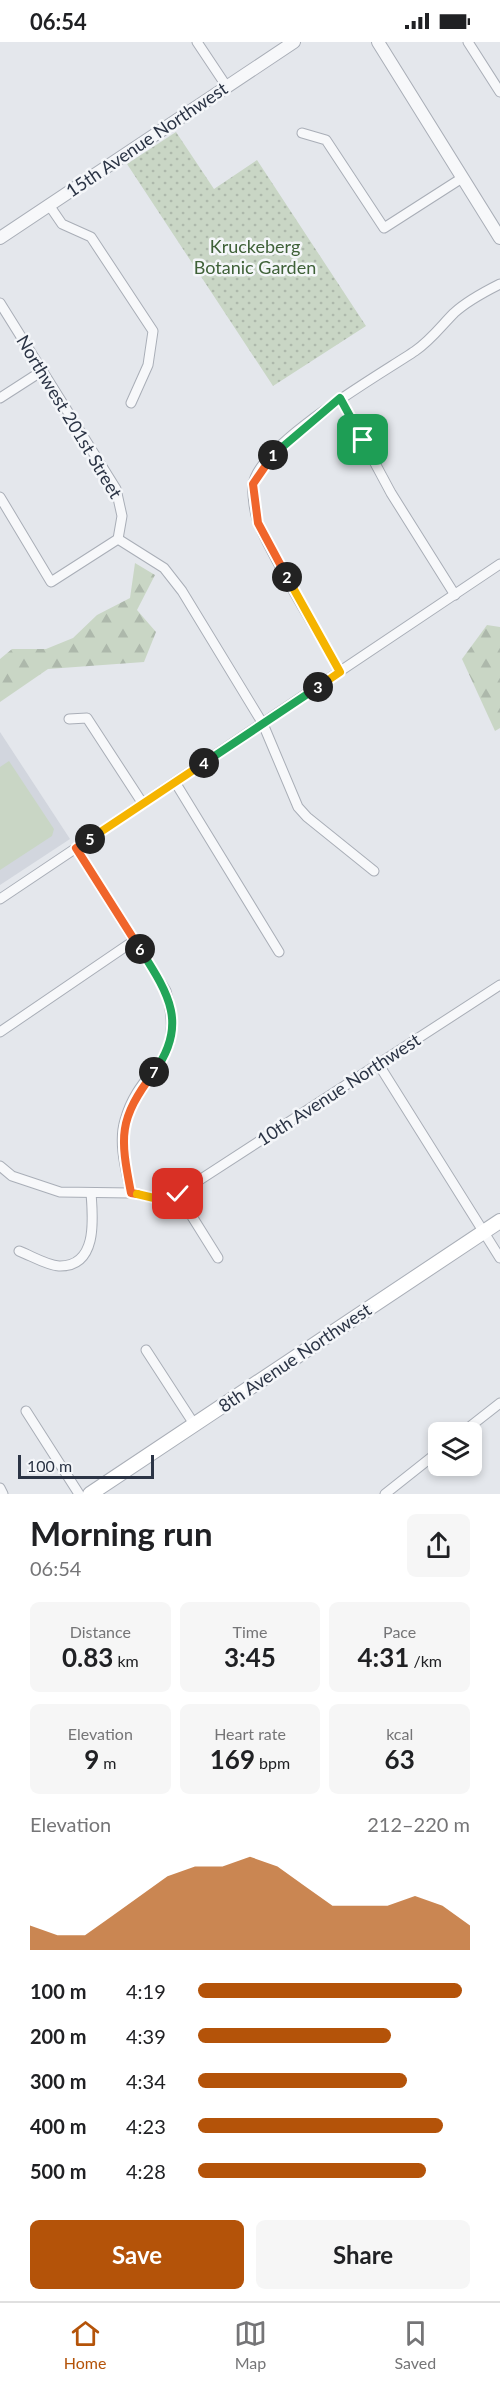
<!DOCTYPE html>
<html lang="en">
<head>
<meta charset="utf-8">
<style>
	body { margin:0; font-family:Lato,sans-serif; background:#f6f6f6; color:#202124; height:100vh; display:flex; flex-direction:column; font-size:22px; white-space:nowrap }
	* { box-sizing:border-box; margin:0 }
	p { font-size:20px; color:#757577 }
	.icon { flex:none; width:33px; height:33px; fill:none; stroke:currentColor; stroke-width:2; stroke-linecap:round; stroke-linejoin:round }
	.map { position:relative; height:1452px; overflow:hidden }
	.details { display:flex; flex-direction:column; background:#fff; flex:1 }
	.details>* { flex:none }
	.controls { position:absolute; left:428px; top:1380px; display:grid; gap:12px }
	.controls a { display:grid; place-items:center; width:54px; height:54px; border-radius:9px; background:#fff; box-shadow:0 3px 9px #0003; font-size:30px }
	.scale { position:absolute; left:18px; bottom:15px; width:136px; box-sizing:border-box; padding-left:6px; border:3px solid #2b3445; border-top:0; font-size:16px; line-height:21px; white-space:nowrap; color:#2b3445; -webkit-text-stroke:4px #f4f6f9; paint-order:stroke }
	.pin { position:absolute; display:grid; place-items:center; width:51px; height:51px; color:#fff; margin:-26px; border-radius:12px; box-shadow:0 3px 9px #0006 }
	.km { position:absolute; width:30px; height:30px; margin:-15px; border-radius:50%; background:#222; color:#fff; font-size:16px; line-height:30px; text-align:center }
	.round { display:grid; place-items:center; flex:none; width:63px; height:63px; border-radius:9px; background:#f6f6f6 }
	.overview { display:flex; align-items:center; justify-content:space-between; height:102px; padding:0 30px }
	h1 { font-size:33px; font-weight:700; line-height:45px }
	.figures { display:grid; grid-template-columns:repeat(3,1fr); gap:9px; height:102px; padding:6px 30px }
	.figures div { display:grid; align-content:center; border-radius:9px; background:#f6f6f6; text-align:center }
	.figures b { font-size:26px; font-weight:700 }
	.figures small { font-size:16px; font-weight:400 }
	.figures p { font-size:16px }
	.chart { height:168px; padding:12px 30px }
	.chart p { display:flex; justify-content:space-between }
	.chart svg { width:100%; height:108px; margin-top:6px; fill:#b45309; opacity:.7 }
	.primary-button { display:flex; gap:12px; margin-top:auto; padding:12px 30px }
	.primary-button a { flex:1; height:69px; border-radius:9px; background:#b45309; color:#fff; font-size:24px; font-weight:700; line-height:69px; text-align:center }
	.primary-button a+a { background:#f6f6f6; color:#202124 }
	ul { padding:0 30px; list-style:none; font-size:20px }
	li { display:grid; grid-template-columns:96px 72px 1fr; align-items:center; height:45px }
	li i { height:15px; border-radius:8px; background:#b45309 }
	.status { display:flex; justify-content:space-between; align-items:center; height:42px; padding:0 30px; background:#fff; direction:ltr }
	.status svg { height:16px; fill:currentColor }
	.tabs { display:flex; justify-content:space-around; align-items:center; height:84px; border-top:2px solid #e0e0e0; background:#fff; font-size:16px; color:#757577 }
	.tabs a { display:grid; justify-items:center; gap:3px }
	.tabs .on { color:#b45309 }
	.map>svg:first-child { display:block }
	.built { fill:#d2d6de }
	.forest { fill:url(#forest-firs) }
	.garden { fill:url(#garden-dots) }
	.pitch { fill:#c9d6c5 }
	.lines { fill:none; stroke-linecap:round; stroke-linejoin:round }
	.minor-casing { stroke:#a9aeb7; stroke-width:11 }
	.tertiary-casing { stroke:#a9aeb7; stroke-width:14 }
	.secondary-casing { stroke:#a9aeb7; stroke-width:16 }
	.minor { stroke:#f7f8fa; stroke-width:9 }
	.tertiary { stroke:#f7f8fa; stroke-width:12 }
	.secondary { stroke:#fff; stroke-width:14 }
	.split-1-casing { stroke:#fff; stroke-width:12 }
	.split-2-casing { stroke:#fff; stroke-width:12 }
	.split-3-casing { stroke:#fff; stroke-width:12 }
	.split-4-casing { stroke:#fff; stroke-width:12 }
	.split-5-casing { stroke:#fff; stroke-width:12 }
	.split-6-casing { stroke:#fff; stroke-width:12 }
	.split-7-casing { stroke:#fff; stroke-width:12 }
	.split-8-casing { stroke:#fff; stroke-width:12 }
	.split-9-casing { stroke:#fff; stroke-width:12 }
	.split-1 { stroke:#22a559; stroke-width:8 }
	.split-2 { stroke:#f0652b; stroke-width:8 }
	.split-3 { stroke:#f5b400; stroke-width:8 }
	.split-4 { stroke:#22a559; stroke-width:8 }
	.split-5 { stroke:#f5b400; stroke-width:8 }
	.split-6 { stroke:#f0652b; stroke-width:8 }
	.split-7 { stroke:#22a559; stroke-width:8 }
	.split-8 { stroke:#f0652b; stroke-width:8 }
	.split-9 { stroke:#f5b400; stroke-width:8 }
	.labels { text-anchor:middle; stroke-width:5; stroke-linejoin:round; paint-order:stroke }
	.street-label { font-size:18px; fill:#2b3445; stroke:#f4f6f9 }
	.park-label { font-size:18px; fill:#3f6138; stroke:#f4f6f9 }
</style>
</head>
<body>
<div class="status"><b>06:54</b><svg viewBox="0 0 49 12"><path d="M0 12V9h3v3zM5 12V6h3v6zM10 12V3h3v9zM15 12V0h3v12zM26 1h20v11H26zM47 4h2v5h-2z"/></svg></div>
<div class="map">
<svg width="500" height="1452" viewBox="0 0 500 1452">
	<defs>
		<pattern id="forest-firs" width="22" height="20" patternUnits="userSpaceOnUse" patternTransform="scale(1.5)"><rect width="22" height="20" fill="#c9d6c5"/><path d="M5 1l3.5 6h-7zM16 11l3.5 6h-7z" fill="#adb8ab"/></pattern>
		<pattern id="garden-dots" width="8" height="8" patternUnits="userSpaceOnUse" patternTransform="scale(1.5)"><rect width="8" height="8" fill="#c9d6c5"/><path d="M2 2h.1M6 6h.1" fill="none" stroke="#adb8ab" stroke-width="1.8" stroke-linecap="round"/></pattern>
	</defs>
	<rect width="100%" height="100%" fill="#e4e7ec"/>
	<!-- built -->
	<path class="built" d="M0,690L70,797L0,843Z"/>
	<!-- forest -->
	<g class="forest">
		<path d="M135,521L155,533L137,568L156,590L144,620L48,627L0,660V617L12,607H46L73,596L97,573L130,556Z"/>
		<path d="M487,583L500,585V686L495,689L462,617Z"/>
	</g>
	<!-- garden -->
	<path class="garden" d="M176,90L214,147L257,118L366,284L273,344L127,122Z"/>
	<!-- pitch -->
	<path class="pitch" d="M9,719L54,787L52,794L0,828V725Z"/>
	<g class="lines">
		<!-- minor casing -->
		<g class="minor-casing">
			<g id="minor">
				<path d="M197,0L227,45"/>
				<path d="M468,0L500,50"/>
				<path d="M302,91L326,98L384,186L462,136"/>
				<path d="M49,163L62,182L91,195L153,289L148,323L131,361"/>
				<path d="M0,261L116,447L122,474L118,497L164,526L182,549L263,682L298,765L307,775L374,829"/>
				<path d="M0,356L42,329"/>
				<path d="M340,356L391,451L455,553"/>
				<path d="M0,455L51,540L118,497"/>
				<path d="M340,630C314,582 282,534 259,483C255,474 252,453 253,443C258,402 381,332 415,309C431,298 441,284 454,271C467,259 484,250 500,242"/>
				<path d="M69,677L87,676L143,762"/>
				<path d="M175,740L279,910"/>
				<path d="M76,806L166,949C187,1026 142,1019 125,1078C118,1101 126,1128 131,1151"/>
				<path d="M0,857L500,522"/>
				<path d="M0,990L135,898"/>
				<path d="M379,1023L500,1216"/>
				<path d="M0,1124L12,1134L60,1150L131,1151L154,1156L178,1152L500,943"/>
				<path d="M178,1152L218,1216"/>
				<path d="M19,1209C32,1214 46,1223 59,1224C98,1225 93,1176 91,1151"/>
				<path d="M146,1308L194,1382"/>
				<path d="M26,1369L79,1452"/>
				<path d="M463,1390L500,1361"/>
				<path d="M0,1446L3,1452"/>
				<path d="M385,1452L438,1410"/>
			</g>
		</g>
		<!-- tertiary casing -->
		<g class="tertiary-casing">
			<g id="tertiary">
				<path d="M378,0L500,196"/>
				<path d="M0,196L294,0"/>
			</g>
		</g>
		<!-- secondary casing -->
		<g class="secondary-casing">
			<path id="secondary" d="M90,1452L500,1179"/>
		</g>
		<!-- minor -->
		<use href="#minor" class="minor"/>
		<!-- tertiary -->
		<use href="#tertiary" class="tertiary"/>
		<!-- secondary -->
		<use href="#secondary" class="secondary"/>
	</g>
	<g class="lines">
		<!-- split-1 casing -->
		<g class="split-1-casing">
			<path id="split-1" d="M273,413L340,356L363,398"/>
		</g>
		<!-- split-2 casing -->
		<g class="split-2-casing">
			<path id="split-2" d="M273,413L253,442L258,481L287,535"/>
		</g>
		<!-- split-3 casing -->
		<g class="split-3-casing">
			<path id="split-3" d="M287,535L340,630L318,645"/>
		</g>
		<!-- split-4 casing -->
		<g class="split-4-casing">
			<path id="split-4" d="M204,721L318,645"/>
		</g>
		<!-- split-5 casing -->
		<g class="split-5-casing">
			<path id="split-5" d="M90,797L204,721"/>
		</g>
		<!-- split-6 casing -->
		<g class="split-6-casing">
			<path id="split-6" d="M90,797L76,806L140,907"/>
		</g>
		<!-- split-7 casing -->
		<g class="split-7-casing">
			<path id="split-7" d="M140,907C168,951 189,982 154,1030"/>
		</g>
		<!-- split-8 casing -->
		<g class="split-8-casing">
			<path id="split-8" d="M137,1152L131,1151C120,1094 118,1078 154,1030"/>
		</g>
		<!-- split-9 casing -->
		<g class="split-9-casing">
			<path id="split-9" d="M137,1152L154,1156L178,1152"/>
		</g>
		<!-- split-1 -->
		<use href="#split-1" class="split-1"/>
		<!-- split-2 -->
		<use href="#split-2" class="split-2"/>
		<!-- split-3 -->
		<use href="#split-3" class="split-3"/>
		<!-- split-4 -->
		<use href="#split-4" class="split-4"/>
		<!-- split-5 -->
		<use href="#split-5" class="split-5"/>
		<!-- split-6 -->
		<use href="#split-6" class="split-6"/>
		<!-- split-7 -->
		<use href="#split-7" class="split-7"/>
		<!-- split-8 -->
		<use href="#split-8" class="split-8"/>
		<!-- split-9 -->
		<use href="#split-9" class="split-9"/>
	</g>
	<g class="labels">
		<!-- street labels -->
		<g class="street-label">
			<text transform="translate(147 98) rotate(-34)" y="6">15th Avenue Northwest</text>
			<text transform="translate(69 375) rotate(59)" y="6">Northwest 201st Street</text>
			<text transform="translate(339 1048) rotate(-33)" y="6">10th Avenue Northwest</text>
			<text transform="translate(295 1316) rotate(-34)" y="6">8th Avenue Northwest</text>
		</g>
		<!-- park labels -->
		<g class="park-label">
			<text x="255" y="211">Kruckeberg<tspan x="255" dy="21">Botanic Garden</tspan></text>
		</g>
	</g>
</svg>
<div class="controls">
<a><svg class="icon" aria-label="layers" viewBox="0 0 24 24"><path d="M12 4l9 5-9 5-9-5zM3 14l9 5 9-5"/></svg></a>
</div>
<div class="scale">100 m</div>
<div class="pin" style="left:363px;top:398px;background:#1e9e55"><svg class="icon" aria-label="arrive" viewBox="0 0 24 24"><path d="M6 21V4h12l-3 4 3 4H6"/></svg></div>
<div class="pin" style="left:178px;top:1152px;background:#d93025"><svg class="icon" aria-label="check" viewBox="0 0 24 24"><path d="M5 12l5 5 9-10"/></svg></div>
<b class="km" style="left:273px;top:413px">1</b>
<b class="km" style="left:287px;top:535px">2</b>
<b class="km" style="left:318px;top:645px">3</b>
<b class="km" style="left:204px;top:721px">4</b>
<b class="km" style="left:90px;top:797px">5</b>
<b class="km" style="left:140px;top:907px">6</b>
<b class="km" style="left:154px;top:1030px">7</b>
</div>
<section class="details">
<div class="overview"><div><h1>Morning run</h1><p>06:54</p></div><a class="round"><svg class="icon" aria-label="share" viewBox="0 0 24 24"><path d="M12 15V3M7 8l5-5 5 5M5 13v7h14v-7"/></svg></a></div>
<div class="figures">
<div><p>Distance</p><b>0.83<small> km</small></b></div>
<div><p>Time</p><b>3:45</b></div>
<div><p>Pace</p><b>4:31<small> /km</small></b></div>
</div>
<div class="figures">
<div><p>Elevation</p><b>9<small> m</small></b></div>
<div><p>Heart rate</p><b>169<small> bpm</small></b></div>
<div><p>kcal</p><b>63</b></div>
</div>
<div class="chart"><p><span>Elevation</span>212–220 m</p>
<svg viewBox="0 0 160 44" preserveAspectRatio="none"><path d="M0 44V34L10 38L20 38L30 30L40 22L50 14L60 10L70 10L80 6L90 10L100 18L110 26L120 26L130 26L140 22L150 26L160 34V44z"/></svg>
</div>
<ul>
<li><b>100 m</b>4:19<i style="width:97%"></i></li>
<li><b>200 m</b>4:39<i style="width:71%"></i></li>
<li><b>300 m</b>4:34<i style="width:77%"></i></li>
<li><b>400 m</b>4:23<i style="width:90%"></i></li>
<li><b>500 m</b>4:28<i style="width:84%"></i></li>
</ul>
<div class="primary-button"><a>Save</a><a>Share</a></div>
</section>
<nav class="tabs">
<a class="on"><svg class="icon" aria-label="home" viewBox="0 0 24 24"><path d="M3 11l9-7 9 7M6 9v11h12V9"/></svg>Home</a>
<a><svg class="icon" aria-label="map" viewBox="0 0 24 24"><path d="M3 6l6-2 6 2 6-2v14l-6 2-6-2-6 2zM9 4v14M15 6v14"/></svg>Map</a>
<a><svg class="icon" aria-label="saved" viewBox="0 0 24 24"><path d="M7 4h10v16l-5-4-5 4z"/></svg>Saved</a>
</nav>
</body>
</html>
